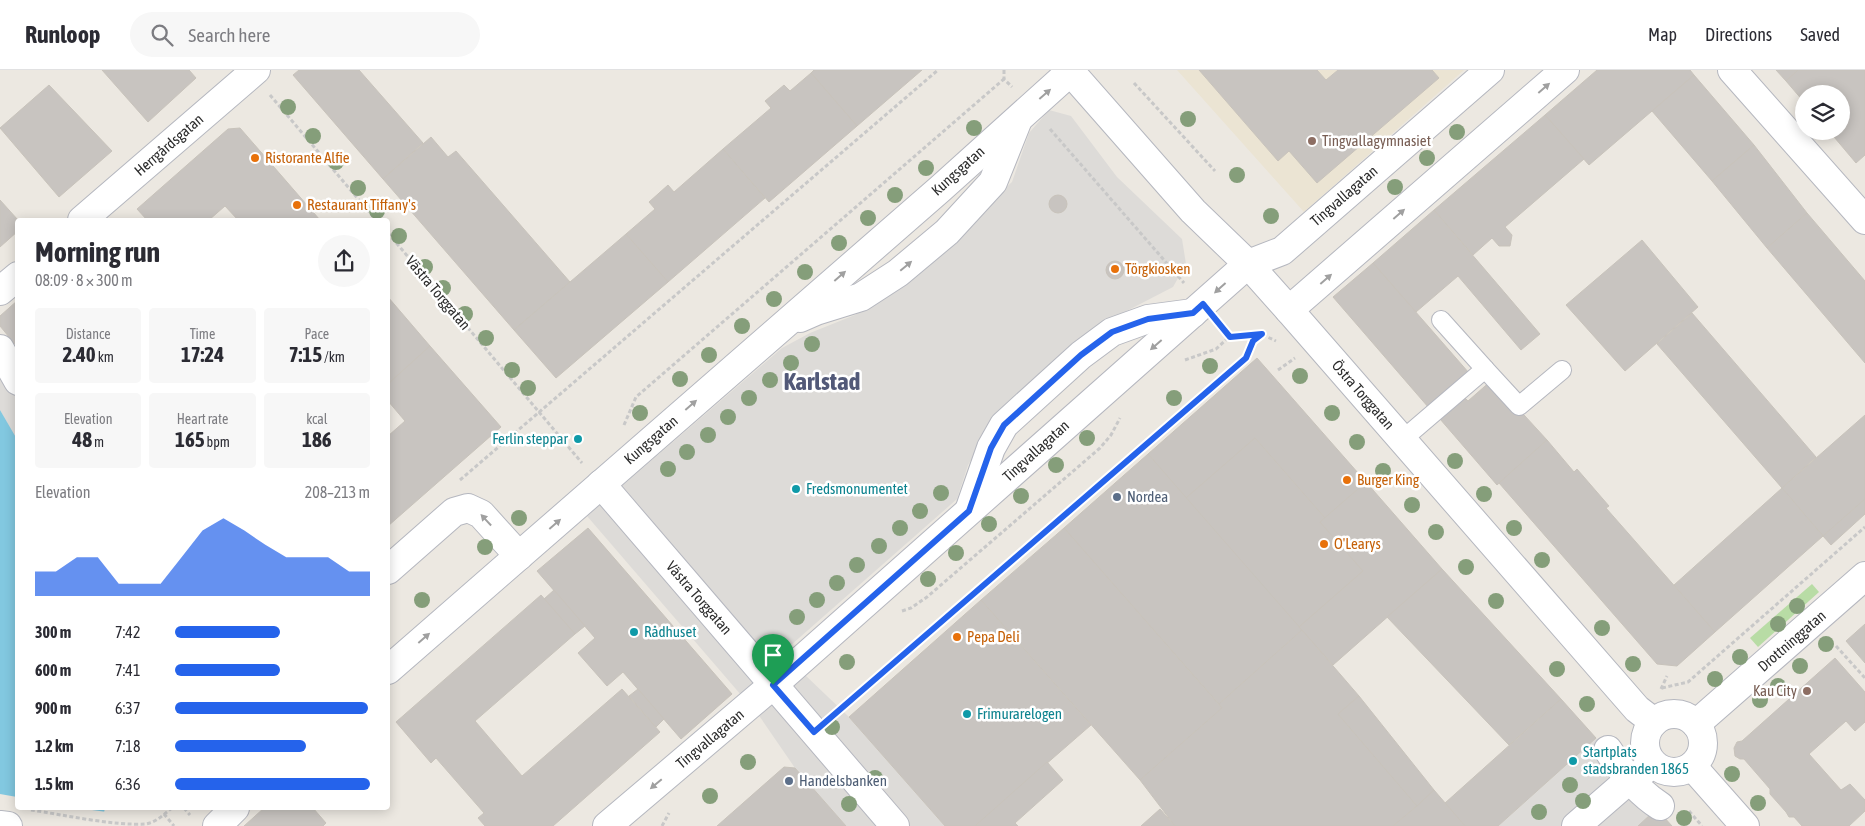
<!DOCTYPE html>
<html lang="en">
<head>
<meta charset="utf-8">
<style>
	body { margin:0; font-family:"Asap Condensed",sans-serif; background:#f7f7f7; color:#2b2b33; height:100vh; display:flex; flex-direction:column; font-size:19px; white-space:nowrap }
	* { box-sizing:border-box; margin:0 }
	p { font-size:16px; color:#7c7c81 }
	.icon { flex:none; width:28px; height:28px; fill:none; stroke:currentColor; stroke-width:2; stroke-linecap:round; stroke-linejoin:round }
	.map { position:relative; flex:1; overflow:hidden }
	.side { position:absolute; left:15px; top:148px; width:375px; height:592px; display:flex; flex-direction:column; background:#fff; border-radius:5px; box-shadow:0 2px 12px #0003 }
	.side>* { flex:none }
	.tools { position:absolute; left:1795px; top:15px; display:grid; gap:10px }
	.tools a { display:grid; place-items:center; width:55px; height:55px; border-radius:50%; background:#fff; box-shadow:0 2px 12px #0003; font-size:25px }
	.pin { position:absolute; display:grid; place-items:center; width:42px; height:42px; color:#fff; margin:-51px -21px; border-radius:50% 50% 50% 0; rotate:-45deg; box-shadow:0 0 5px #0007 }
	.pin .icon { rotate:45deg }
	.round { display:grid; place-items:center; flex:none; width:52px; height:52px; border-radius:26px; background:#f7f7f7 }
	.summary { display:flex; align-items:center; justify-content:space-between; height:85px; padding:0 20px }
	h1 { font-size:28px; font-weight:700; line-height:38px }
	.figures { display:grid; grid-template-columns:repeat(3,1fr); gap:8px; height:85px; padding:5px 20px }
	.figures div { display:grid; align-content:center; border-radius:5px; background:#f7f7f7; text-align:center }
	.figures b { font-size:21px; font-weight:700 }
	.figures small { font-size:14px; font-weight:400 }
	.figures p { font-size:14px }
	.chart { height:140px; padding:10px 20px }
	.chart p { display:flex; justify-content:space-between }
	.chart svg { width:100%; height:90px; margin-top:5px; fill:#2563eb; opacity:.7 }
	ul { padding:0 20px; list-style:none; font-size:16px }
	li { display:grid; grid-template-columns:80px 60px 1fr; align-items:center; height:38px }
	li i { height:12px; border-radius:6px; background:#2563eb }
	header { display:flex; align-items:center; gap:30px; box-sizing:border-box; height:70px; padding:0 25px; background:#fff; border-bottom:1px solid #e1e1e2 }
	header strong { font-size:24px }
	nav { display:flex; gap:28px; margin-inline-start:auto; font-size:18px }
	.search { width:350px; height:45px; background:#f7f7f7; display:flex; align-items:center; gap:12px; box-sizing:border-box; padding:0 18px; border-radius:28px; color:#7c7c81; font-size:19px }
	.map>svg:first-child { display:block }
	.education { fill:#ebe4d3 }
	.green { fill:#b8dca5 }
	.plaza { fill:#dddbd8 }
	.water { fill:#82c8e0 }
	.pier { fill:#ece8e1 }
	.building { fill:#c8c4c0; stroke:#c8c3bb }
	.lines { fill:none; stroke-linecap:round; stroke-linejoin:round }
	.lane-casing { stroke:#b5b7bf; stroke-width:20 }
	.street-casing { stroke:#b5b7bf; stroke-width:30 }
	.secondary-casing { stroke:#b5b7bf; stroke-width:30 }
	.path { stroke:#c8c8c8; stroke-width:3; stroke-dasharray:4 2.5; stroke-linecap:butt }
	.lane { stroke:#fff; stroke-width:18 }
	.street { stroke:#fff; stroke-width:28 }
	.secondary { stroke:#fff; stroke-width:28 }
	.tree { fill:#859e7a }
	.oneway { fill:#a0a0a0 }
	.route-casing { stroke:#fff; stroke-width:10 }
	.route { stroke:#2563eb; stroke-width:6 }
	.education-dot { fill:#8d6e63; stroke:#fff; stroke-width:2 }
	.food-dot { fill:#e8710a; stroke:#fff; stroke-width:2 }
	.culture-dot { fill:#0f9aa8; stroke:#fff; stroke-width:2 }
	.service-dot { fill:#5c6f8a; stroke:#fff; stroke-width:2 }
	.labels { text-anchor:middle; stroke-width:5; stroke-linejoin:round; paint-order:stroke }
	.education-label { font-size:15px; fill:#785e54; stroke:#fff; text-anchor:start }
	.street-label { font-size:15px; fill:#2d2d2d; stroke:#fff }
	.food-label { font-size:15px; fill:#c56008; stroke:#fff; text-anchor:start }
	.culture-label { font-size:15px; fill:#0d838f; stroke:#fff; text-anchor:start }
	.service-label { font-size:15px; fill:#4e5e75; stroke:#fff; text-anchor:start }
	.town-label { font-size:25px; font-weight:bold; fill:#525978; stroke:#fff }
</style>
</head>
<body>
<header>
<strong>Runloop</strong>
<div class="search"><svg class="icon" aria-label="search" viewBox="0 0 24 24"><circle cx="10" cy="10" r="6"/><path d="M15 15l6 6"/></svg>Search here</div>
<nav><a>Map</a><a>Directions</a><a>Saved</a></nav>
</header>
<div class="map">
<svg width="1865" height="756" viewBox="0 0 1865 756">
	<rect width="100%" height="100%" fill="#ece8e1"/>
	<!-- education -->
	<path class="education" d="M1177,0H1464L1304,142Z"/>
	<!-- green -->
	<path class="green" d="M1812,514L1819,522L1758,577L1750,568Z"/>
	<!-- plaza -->
	<g class="plaza">
		<path d="M1049,40L1071,46L1117,107L1182,169L1186,194L1173,217L1113,248L1004,338L968,395L957,429L782,583L849,647L945,756H846L795,698L760,647L587,446L782,278L810,263L855,245L908,209L1012,112L1029,63Z"/>
		<path d="M0,264L17,293V371L0,340Z"/>
		<path d="M1596,668L1664,733L1638,756H1498Z"/>
	</g>
	<!-- water -->
	<path class="water" d="M0,340L18,371V738H105L101,756H0Z"/>
	<!-- pier -->
	<path class="pier" d="M0,724L17,727L18,738H77L107,742L104,756H0Z"/>
	<!-- building -->
	<g class="building">
		<path d="M102,0H189L196,8L148,52Z"/>
		<path d="M299,0H359L423,73L383,109L293,5Z"/>
		<path d="M814,0H922L857,56L811,3Z"/>
		<path d="M1199,0H1317L1326,10L1338,0H1432L1439,8L1317,113L1289,81L1278,91Z"/>
		<path d="M1597,0H1690L1694,5L1589,95L1545,45Z"/>
		<path d="M1776,0H1798L1786,11Z"/>
		<path d="M1798,0H1865V85L1856,93L1829,61H1841V24H1804V32L1786,11Z"/>
		<path d="M811,3L857,56L769,132L723,79L771,38L765,31L784,15L790,21Z"/>
		<path d="M1694,5L1754,75L1712,111L1652,41Z"/>
		<path d="M49,15L112,81L59,127L0,58Z"/>
		<path d="M1545,45L1584,89L1505,157L1512,165L1510,176H1499L1492,168L1473,185L1434,140Z"/>
		<path d="M240,58L320,150H238L225,136L209,150H147L137,139L228,59Z"/>
		<path d="M431,67L448,87L456,81L570,212L514,260L383,109Z"/>
		<path d="M1754,75L1807,143L1767,178L1712,111Z"/>
		<path d="M723,79L765,128L668,212L626,164L655,139L649,132L668,115L674,122Z"/>
		<circle cx="1058" cy="134" r="9"/>
		<path d="M0,130L18,150V161L0,177Z"/>
		<path d="M1434,140L1540,264L1521,280L1458,206L1416,242L1373,193Z"/>
		<path d="M1807,143L1865,211V293L1767,178Z"/>
		<path d="M626,164L668,212L556,308L514,260Z"/>
		<path d="M1642,170L1698,237L1625,301L1566,235Z"/>
		<circle cx="1115" cy="200" r="9"/>
		<path d="M1373,193L1469,303L1429,338L1333,227Z"/>
		<path d="M388,227L430,276L388,314Z"/>
		<path d="M18,230V278L0,256V246Z"/>
		<path d="M1692,243L1816,387L1782,418L1657,274Z"/>
		<path d="M430,276L501,357L388,456V366L405,351L388,331V314Z"/>
		<path d="M1257,288L1366,412L1325,448L1255,368L1186,428L1148,384Z"/>
		<path d="M1492,310L1547,370L1497,415L1440,349L1465,328L1468,331Z"/>
		<path d="M1865,345V429L1823,466L1782,418Z"/>
		<path d="M1255,368L1325,448L1320,452L1363,501L1299,557L1186,428Z"/>
		<path d="M1547,370L1574,402L1577,399L1609,436L1606,438L1715,562L1677,596L1657,594L1499,413Z"/>
		<path d="M1148,384L1302,560L1219,634L1064,458Z"/>
		<path d="M1366,412L1442,499L1333,595L1299,557L1363,501L1320,452Z"/>
		<path d="M1782,418L1823,466L1715,562L1674,515Z"/>
		<path d="M1865,429V444L1831,475L1823,466Z"/>
		<path d="M588,458L732,624L681,669L623,602L607,616L578,583L595,568L537,501Z"/>
		<path d="M1064,458L1222,638L1140,710L981,530Z"/>
		<path d="M1442,499L1561,629L1509,675L1387,547Z"/>
		<path d="M554,520L585,556L575,564L544,529Z"/>
		<path d="M541,525L575,564L475,651L522,706L622,619L660,662L553,756H485L478,748L484,743L436,688L431,693L396,652Z"/>
		<path d="M981,530L1091,655L975,756H945L849,647Z"/>
		<path d="M1865,554V593L1846,571Z"/>
		<path d="M1302,560L1359,626L1338,644L1417,736L1393,756H1175L1140,710L1222,638L1219,634Z"/>
		<path d="M1835,588L1865,622V652L1855,661L1846,651L1809,684L1841,720L1850,714L1865,730V741L1849,756H1802L1794,747H1789L1786,742L1770,724V719L1744,689H1740L1735,686L1734,678L1737,672L1742,671Z"/>
		<path d="M638,619L664,649L656,657L629,626Z"/>
		<path d="M1359,626L1434,720L1417,736L1338,644Z"/>
		<path d="M1561,629L1596,668L1498,756H1465L1445,733Z"/>
		<path d="M1047,692L1063,710L1015,753L1018,756H975Z"/>
		<path d="M784,697L795,698L846,756H717Z"/>
		<path d="M1434,720L1465,756H1393L1417,736Z"/>
		<path d="M264,738H313L326,753L323,756H244Z"/>
		<path d="M1160,739L1175,756H1141Z"/>
		<path d="M1651,744L1663,746L1672,756H1638Z"/>
	</g>
	<g class="lines">
		<!-- lane casing -->
		<g class="lane-casing">
			<g id="lane">
				<path d="M1485,299L1519,336L1562,300"/>
				<path d="M1402,370L1485,299L1441,250"/>
			</g>
		</g>
		<!-- street casing -->
		<g class="street-casing">
			<g id="street">
				<path d="M1732,0L1865,150"/>
				<path d="M82,150L256,0"/>
				<path d="M0,221L18,206"/>
				<path d="M1289,240L1565,0"/>
				<path d="M800,248L816,241L861,227L898,203L947,162L993,112L1017,52"/>
				<path d="M0,279L18,311"/>
				<path d="M601,414L895,756"/>
				<path d="M970,438L991,378L1004,355L1081,285L1112,262L1148,249L1193,243"/>
				<path d="M388,500L454,442L468,438L481,444L519,486"/>
				<path d="M388,600L940,119L1070,2"/>
				<path d="M1696,654L1865,506"/>
				<path d="M1608,680C1622,702 1638,722 1660,736"/>
				<path d="M217,756L235,738"/>
				<path d="M607,756L773,615L1248,194L1282,181L1490,0"/>
				<path d="M1576,756L1629,710L1640,704L1652,693"/>
			</g>
		</g>
		<!-- secondary casing -->
		<g class="secondary-casing">
			<g id="secondary">
				<path d="M1069,0L1193,141L1248,194L1289,240L1637,639L1654,652"/>
				<circle cx="1674" cy="673" r="29"/>
				<path d="M1692,696L1745,756"/>
				<path d="M0,755L8,756"/>
			</g>
		</g>
		<!-- path -->
		<g class="path">
			<path d="M1004,0V9L1012,17"/>
			<path d="M1134,13L1215,101"/>
			<path d="M270,25L376,150"/>
			<path d="M1050,59L1184,213"/>
			<path d="M388,163L582,393"/>
			<path d="M1220,256L1229,267"/>
			<path d="M1185,290L1216,279L1229,267L1261,264L1276,271"/>
			<path d="M1278,300L1295,288"/>
			<path d="M624,355L636,327L1004,9"/>
			<path d="M460,410L938,0"/>
			<path d="M902,541L911,538L927,527L1100,378L1111,365L1120,348"/>
			<path d="M1836,576L1865,608"/>
			<path d="M1662,618L1688,612L1865,457"/>
			<path d="M1661,619L1667,606"/>
			<path d="M836,643L1247,288L1253,271L1261,264"/>
			<path d="M184,738L190,745"/>
			<path d="M31,740C64,745 115,756 146,754C157,752 164,744 172,738"/>
			<path d="M1689,741L1702,756"/>
			<path d="M164,744L174,756"/>
			<path d="M662,756L669,743"/>
		</g>
		<!-- lane -->
		<use href="#lane" class="lane"/>
		<!-- street -->
		<use href="#street" class="street"/>
		<!-- secondary -->
		<use href="#secondary" class="secondary"/>
	</g>
	<!-- trees -->
	<g class="tree">
		<circle cx="288" cy="37" r="8"/>
		<circle cx="1188" cy="49" r="8"/>
		<circle cx="974" cy="58" r="8"/>
		<circle cx="1457" cy="62" r="8"/>
		<circle cx="313" cy="66" r="8"/>
		<circle cx="1427" cy="88" r="8"/>
		<circle cx="336" cy="92" r="8"/>
		<circle cx="926" cy="98" r="8"/>
		<circle cx="1237" cy="105" r="8"/>
		<circle cx="1395" cy="117" r="8"/>
		<circle cx="358" cy="118" r="8"/>
		<circle cx="895" cy="125" r="8"/>
		<circle cx="377" cy="141" r="8"/>
		<circle cx="1271" cy="146" r="8"/>
		<circle cx="868" cy="148" r="8"/>
		<circle cx="399" cy="166" r="8"/>
		<circle cx="839" cy="173" r="8"/>
		<circle cx="425" cy="197" r="8"/>
		<circle cx="805" cy="202" r="8"/>
		<circle cx="443" cy="218" r="8"/>
		<circle cx="774" cy="229" r="8"/>
		<circle cx="465" cy="244" r="8"/>
		<circle cx="742" cy="256" r="8"/>
		<circle cx="486" cy="268" r="8"/>
		<circle cx="812" cy="274" r="8"/>
		<circle cx="709" cy="285" r="8"/>
		<circle cx="791" cy="293" r="8"/>
		<circle cx="1210" cy="296" r="8"/>
		<circle cx="512" cy="300" r="8"/>
		<circle cx="1300" cy="306" r="8"/>
		<circle cx="680" cy="309" r="8"/>
		<circle cx="770" cy="310" r="8"/>
		<circle cx="528" cy="318" r="8"/>
		<circle cx="749" cy="328" r="8"/>
		<circle cx="1174" cy="328" r="8"/>
		<circle cx="640" cy="343" r="8"/>
		<circle cx="1332" cy="343" r="8"/>
		<circle cx="728" cy="347" r="8"/>
		<circle cx="708" cy="365" r="8"/>
		<circle cx="1087" cy="368" r="8"/>
		<circle cx="1357" cy="372" r="8"/>
		<circle cx="687" cy="382" r="8"/>
		<circle cx="1455" cy="391" r="8"/>
		<circle cx="1056" cy="395" r="8"/>
		<circle cx="668" cy="399" r="8"/>
		<circle cx="1383" cy="401" r="8"/>
		<circle cx="941" cy="423" r="8"/>
		<circle cx="1484" cy="424" r="8"/>
		<circle cx="1021" cy="426" r="8"/>
		<circle cx="1412" cy="435" r="8"/>
		<circle cx="920" cy="441" r="8"/>
		<circle cx="519" cy="448" r="8"/>
		<circle cx="989" cy="454" r="8"/>
		<circle cx="900" cy="458" r="8"/>
		<circle cx="1514" cy="458" r="8"/>
		<circle cx="1436" cy="462" r="8"/>
		<circle cx="879" cy="476" r="8"/>
		<circle cx="485" cy="477" r="8"/>
		<circle cx="956" cy="483" r="8"/>
		<circle cx="1542" cy="490" r="8"/>
		<circle cx="857" cy="495" r="8"/>
		<circle cx="1466" cy="497" r="8"/>
		<circle cx="928" cy="509" r="8"/>
		<circle cx="837" cy="513" r="8"/>
		<circle cx="422" cy="530" r="8"/>
		<circle cx="817" cy="530" r="8"/>
		<circle cx="1496" cy="531" r="8"/>
		<circle cx="1797" cy="536" r="8"/>
		<circle cx="797" cy="547" r="8"/>
		<circle cx="1778" cy="554" r="8"/>
		<circle cx="1602" cy="558" r="8"/>
		<circle cx="1826" cy="574" r="8"/>
		<circle cx="1740" cy="587" r="8"/>
		<circle cx="847" cy="592" r="8"/>
		<circle cx="1633" cy="594" r="8"/>
		<circle cx="1800" cy="596" r="8"/>
		<circle cx="1557" cy="599" r="8"/>
		<circle cx="1715" cy="609" r="8"/>
		<circle cx="1778" cy="616" r="8"/>
		<circle cx="1760" cy="630" r="8"/>
		<circle cx="1587" cy="634" r="8"/>
		<circle cx="832" cy="657" r="8"/>
		<circle cx="748" cy="692" r="8"/>
		<circle cx="1732" cy="704" r="8"/>
		<circle cx="875" cy="708" r="8"/>
		<circle cx="1570" cy="715" r="8"/>
		<circle cx="710" cy="726" r="8"/>
		<circle cx="1583" cy="731" r="8"/>
		<circle cx="1758" cy="733" r="8"/>
		<circle cx="849" cy="734" r="8"/>
		<circle cx="1539" cy="742" r="8"/>
		<circle cx="1684" cy="748" r="8"/>
	</g>
	<!-- one-way arrows -->
	<defs><path id="oneway-solid" d="M-6-.8H1V-3.2L6.5 0L1 3.2V.8H-6Z" transform="scale(1.25)"/></defs>
	<g class="oneway">
		<use href="#oneway-solid" transform="translate(1544 18) rotate(-41)"/>
		<use href="#oneway-solid" transform="translate(1045 24) rotate(-41)"/>
		<use href="#oneway-solid" transform="translate(1399 144) rotate(-41)"/>
		<use href="#oneway-solid" transform="translate(906 196) rotate(-40)"/>
		<use href="#oneway-solid" transform="translate(840 206) rotate(-41)"/>
		<use href="#oneway-solid" transform="translate(1326 209) rotate(-41)"/>
		<use href="#oneway-solid" transform="translate(1220 218) rotate(138)"/>
		<use href="#oneway-solid" transform="translate(1156 275) rotate(139)"/>
		<use href="#oneway-solid" transform="translate(691 335) rotate(-41)"/>
		<use href="#oneway-solid" transform="translate(486 450) rotate(-133)"/>
		<use href="#oneway-solid" transform="translate(555 454) rotate(-41)"/>
		<use href="#oneway-solid" transform="translate(424 568) rotate(-41)"/>
		<use href="#oneway-solid" transform="translate(656 714) rotate(140)"/>
	</g>
	<g class="lines">
		<!-- route casing -->
		<g class="route-casing">
			<path id="route" d="M1203,234L1230,267L1262,264L1253,271L1246,288L814,662L773,615L969,441L991,378L1004,355L1081,285L1112,262L1148,249L1193,243Z"/>
		</g>
		<!-- route -->
		<use href="#route" class="route"/>
	</g>
	<!-- markers -->
	<g class="education-dot">
		<circle cx="1312" cy="71" r="5"/>
		<circle cx="1807" cy="621" r="5"/>
	</g>
	<g class="food-dot">
		<circle cx="255" cy="88" r="5"/>
		<circle cx="297" cy="135" r="5"/>
		<circle cx="1115" cy="199" r="5"/>
		<circle cx="1347" cy="410" r="5"/>
		<circle cx="1324" cy="474" r="5"/>
		<circle cx="957" cy="567" r="5"/>
	</g>
	<g class="culture-dot">
		<circle cx="578" cy="369" r="5"/>
		<circle cx="796" cy="419" r="5"/>
		<circle cx="634" cy="562" r="5"/>
		<circle cx="967" cy="644" r="5"/>
		<circle cx="1573" cy="691" r="5"/>
	</g>
	<g class="service-dot">
		<circle cx="1117" cy="427" r="5"/>
		<circle cx="789" cy="711" r="5"/>
	</g>
	<g class="labels">
		<!-- education labels -->
		<g class="education-label">
			<text x="1322" y="76">Tingvallagymnasiet</text>
			<text x="1797" y="626" text-anchor="end">Kau City</text>
		</g>
		<!-- street labels -->
		<g class="street-label">
			<text transform="translate(169 75) rotate(-41)" y="5">Herrgårdsgatan</text>
			<text transform="translate(958 101) rotate(-42)" y="5">Kungsgatan</text>
			<text transform="translate(1344 126) rotate(-41)" y="5">Tingvallagatan</text>
			<text transform="translate(438 223) rotate(50)" y="5">Västra Torggatan</text>
			<text transform="translate(1363 325) rotate(49)" y="5">Östra Torggatan</text>
			<text transform="translate(651 370) rotate(-41)" y="5">Kungsgatan</text>
			<text transform="translate(1036 381) rotate(-42)" y="5">Tingvallagatan</text>
			<text transform="translate(699 528) rotate(49)" y="5">Västra Torggatan</text>
			<text transform="translate(1792 571) rotate(-41)" y="5">Drottninggatan</text>
			<text transform="translate(710 669) rotate(-40)" y="5">Tingvallagatan</text>
		</g>
		<!-- food labels -->
		<g class="food-label">
			<text x="265" y="93">Ristorante Alfie</text>
			<text x="307" y="140">Restaurant Tiffany's</text>
			<text x="1125" y="204">Törgkiosken</text>
			<text x="1357" y="415">Burger King</text>
			<text x="1334" y="479">O'Learys</text>
			<text x="967" y="572">Pepa Deli</text>
		</g>
		<!-- culture labels -->
		<g class="culture-label">
			<text x="568" y="374" text-anchor="end">Ferlin steppar</text>
			<text x="806" y="424">Fredsmonumentet</text>
			<text x="644" y="567">Rådhuset</text>
			<text x="977" y="649">Frimurarelogen</text>
			<text x="1583" y="687">Startplats<tspan x="1583" dy="17">stadsbranden 1865</tspan></text>
		</g>
		<!-- service labels -->
		<g class="service-label">
			<text x="1127" y="432">Nordea</text>
			<text x="799" y="716">Handelsbanken</text>
		</g>
		<!-- town labels -->
		<g class="town-label">
			<text x="822" y="320">Karlstad</text>
		</g>
	</g>
</svg>
<div class="tools">
<a><svg class="icon" aria-label="layers" viewBox="0 0 24 24"><path d="M12 4l9 5-9 5-9-5zM3 14l9 5 9-5"/></svg></a>
</div>
<div class="pin" style="left:773px;top:615px;background:#1e9e55"><svg class="icon" aria-label="arrive" viewBox="0 0 24 24"><path d="M6 21V4h12l-3 4 3 4H6"/></svg></div>
<section class="side">
<div class="summary"><div><h1>Morning run</h1><p>08:09 · 8 × 300 m</p></div><a class="round"><svg class="icon" aria-label="share" viewBox="0 0 24 24"><path d="M12 15V3M7 8l5-5 5 5M5 13v7h14v-7"/></svg></a></div>
<div class="figures">
<div><p>Distance</p><b>2.40<small> km</small></b></div>
<div><p>Time</p><b>17:24</b></div>
<div><p>Pace</p><b>7:15<small> /km</small></b></div>
</div>
<div class="figures">
<div><p>Elevation</p><b>48<small> m</small></b></div>
<div><p>Heart rate</p><b>165<small> bpm</small></b></div>
<div><p>kcal</p><b>186</b></div>
</div>
<div class="chart"><p><span>Elevation</span>208–213 m</p>
<svg viewBox="0 0 160 44" preserveAspectRatio="none"><path d="M0 44V32L10 32L20 25L30 25L40 38L50 38L60 38L70 25L80 12L90 6L100 12L110 19L120 25L130 25L140 25L150 32L160 32V44z"/></svg>
</div>
<ul>
<li><b>300 m</b>7:42<i style="width:54%"></i></li>
<li><b>600 m</b>7:41<i style="width:54%"></i></li>
<li><b>900 m</b>6:37<i style="width:99%"></i></li>
<li><b>1.2 km</b>7:18<i style="width:67%"></i></li>
<li><b>1.5 km</b>6:36<i style="width:100%"></i></li>
</ul>
</section>
</div>
</body>
</html>
